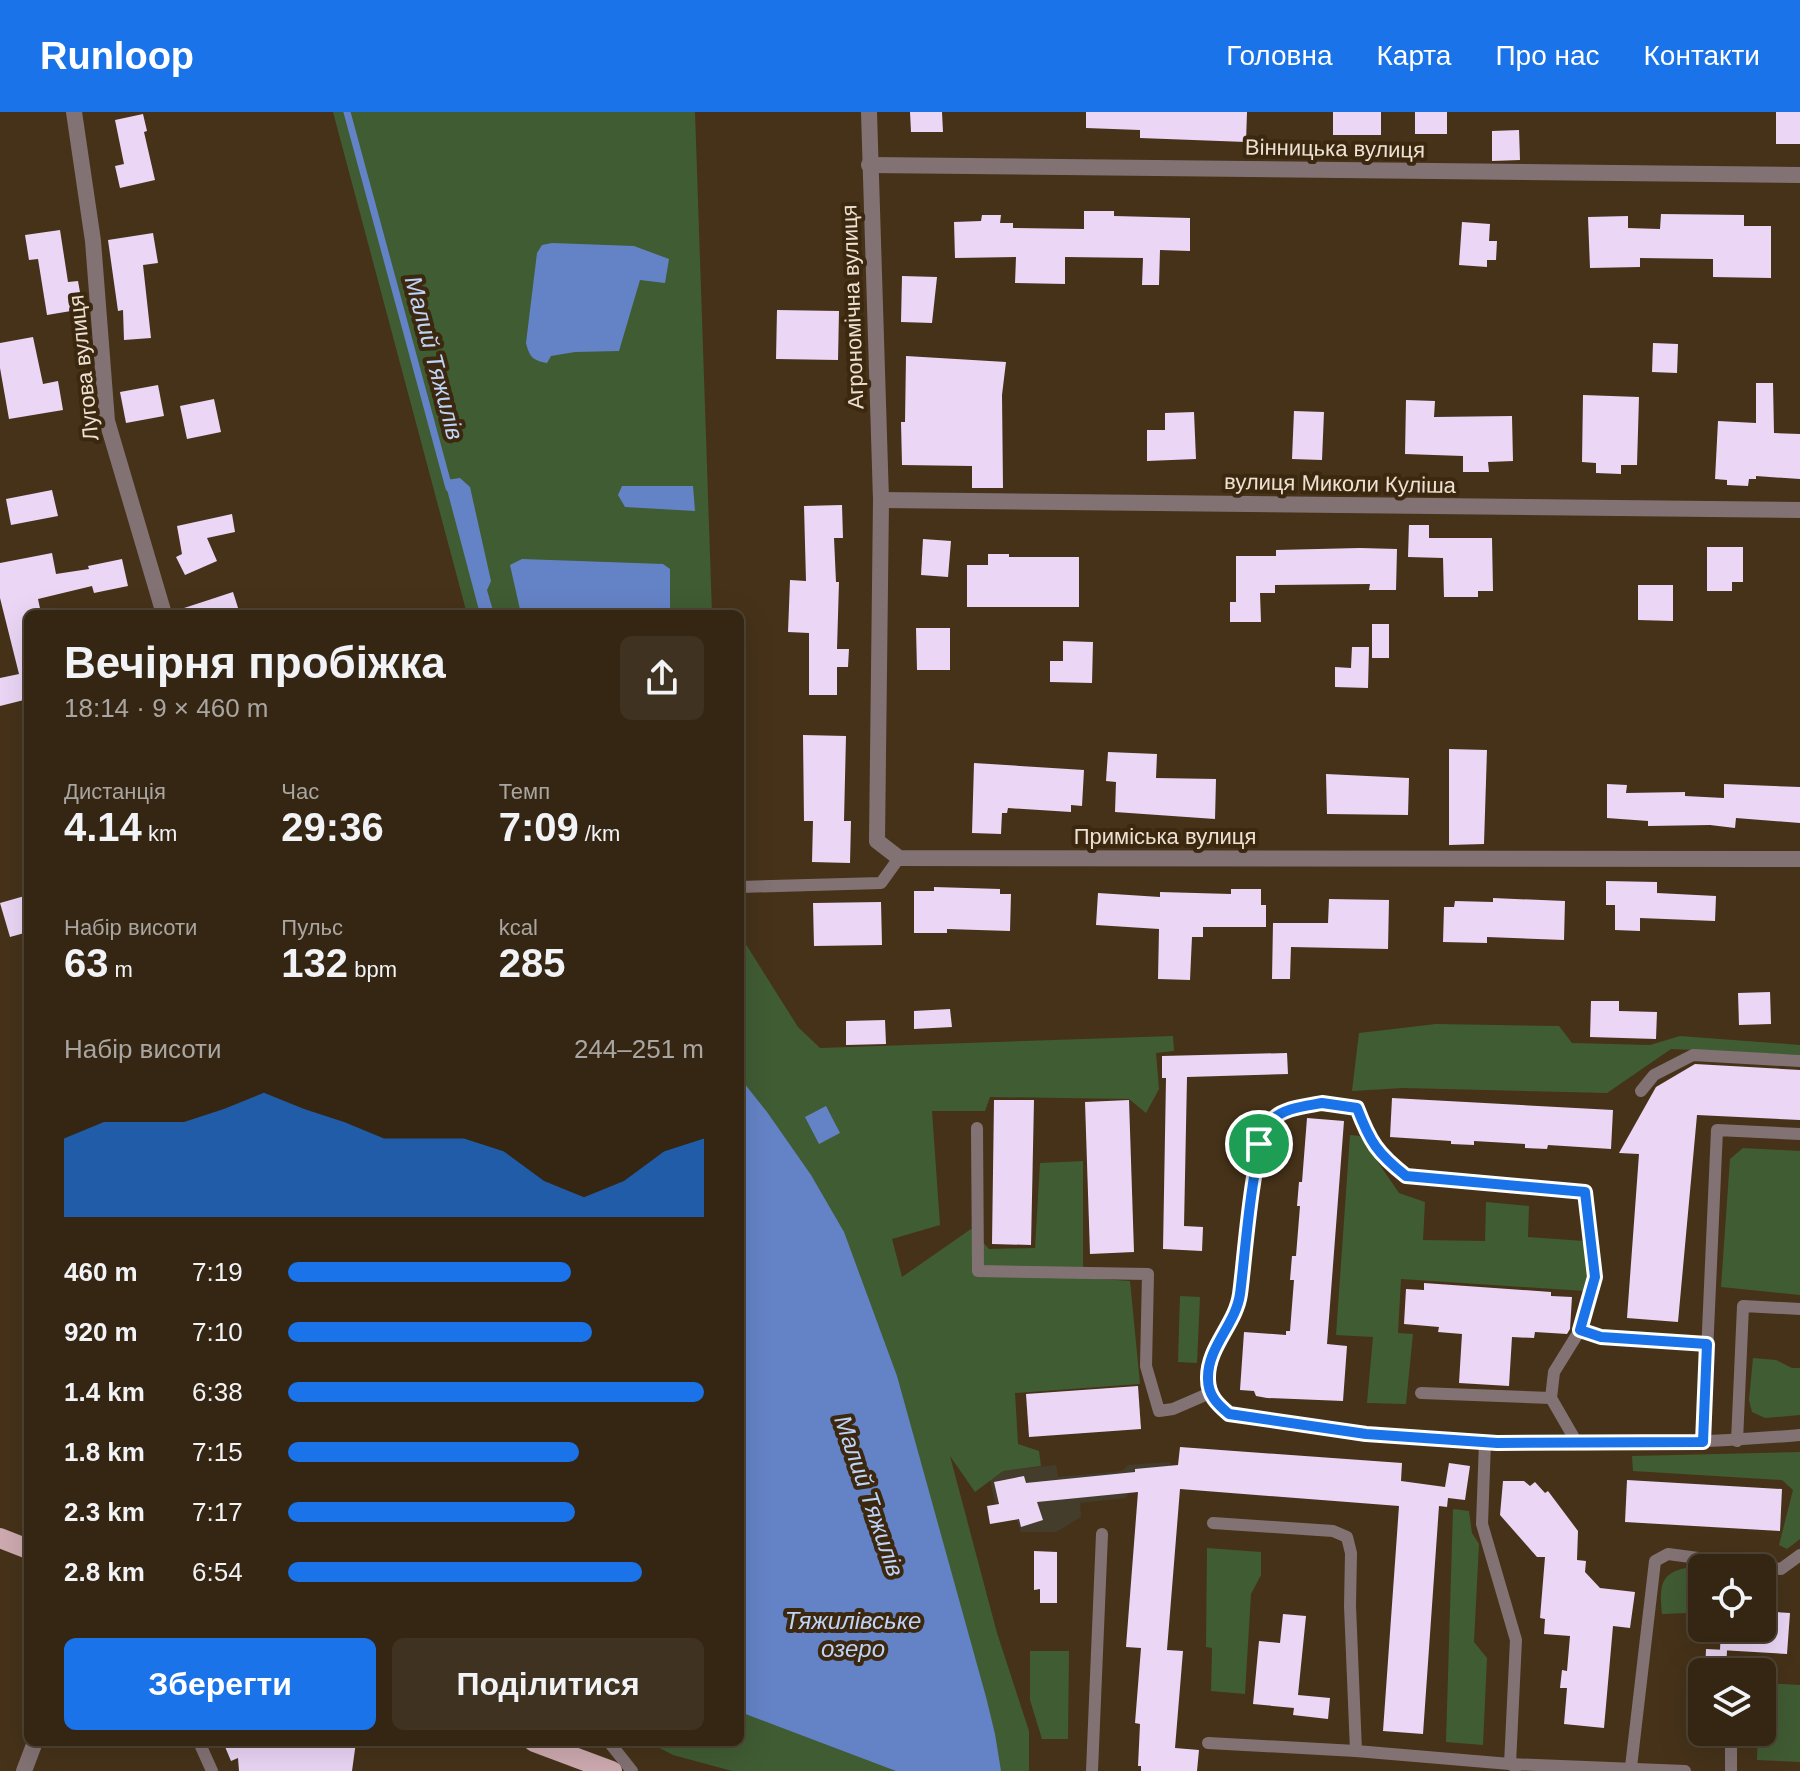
<!DOCTYPE html>
<html lang="uk">
<head>
<meta charset="utf-8">
<style>
	body { margin:0; font-family:Arial,sans-serif; background:#3f3221; color:#f1f3f6; height:100vh; display:flex; flex-direction:column; font-size:30px; white-space:nowrap }
	* { box-sizing:border-box; margin:0 }
	p { font-size:26px; color:#a9a5a0 }
	.icon { flex:none; width:44px; height:44px; fill:none; stroke:currentColor; stroke-width:2; stroke-linecap:round; stroke-linejoin:round }
	.map { position:relative; flex:1; overflow:hidden }
	.side { position:absolute; left:24px; top:498px; width:720px; height:1136px; display:flex; flex-direction:column; background:#342613; border-radius:12px; box-shadow:0 8px 32px #0002,0 0 0 2px #4e4333 }
	.side>* { flex:none }
	.tools { position:absolute; left:1688px; top:1442px; display:grid; gap:16px }
	.tools a { display:grid; place-items:center; width:88px; height:88px; border-radius:12px; background:#342613; box-shadow:0 8px 32px #0002,0 0 0 2px #4e4333; font-size:40px }
	.pin { position:absolute; display:grid; place-items:center; width:68px; height:68px; color:#fff; margin:-34px; border:4px solid #fff; border-radius:50%; box-shadow:0 2px 8px #0007 }
	.round { display:grid; place-items:center; flex:none; width:84px; height:84px; border-radius:12px; background:#3f3221 }
	.overview { display:flex; align-items:center; justify-content:space-between; height:136px; padding:0 40px }
	h1 { font-size:44px; font-weight:700; line-height:60px }
	.metrics { display:grid; grid-template-columns:repeat(3,1fr); gap:12px; height:136px; padding:8px 40px }
	.metrics div { display:grid; align-content:center }
	.metrics b { font-size:40px; font-weight:700 }
	.metrics small { font-size:22px; font-weight:400 }
	.metrics p { font-size:22px }
	.chart { height:224px; padding:16px 40px }
	.chart p { display:flex; justify-content:space-between }
	.chart svg { width:100%; height:144px; margin-top:8px; fill:#1a73e8; opacity:.7 }
	.cta { display:flex; gap:16px; margin-top:auto; padding:16px 40px }
	.cta a { flex:1; height:92px; border-radius:12px; background:#1a73e8; color:#fff; font-size:32px; font-weight:700; line-height:92px; text-align:center }
	.cta a+a { background:#3f3221; color:#f1f3f6 }
	ul { padding:0 40px; list-style:none; font-size:26px }
	li { display:grid; grid-template-columns:128px 96px 1fr; align-items:center; height:60px }
	li i { height:20px; border-radius:10px; background:#1a73e8 }
	header { display:flex; align-items:center; gap:48px; box-sizing:border-box; height:112px; padding:0 40px; background:#1a73e8; color:#fff }
	header strong { font-size:38px }
	nav { display:flex; gap:44px; margin-inline-start:auto; font-size:28px }
	.map>svg:first-child { display:block }
	.industrial { fill:#443d2c }
	.green { fill:#405c33 }
	.water { fill:#6483c6 }
	.lines { fill:none; stroke-linecap:round; stroke-linejoin:round }
	.stream { stroke:#6483c6; stroke-width:7 }
	.building { fill:#ebd6f6 }
	.lane { stroke:#837274; stroke-width:12 }
	.street { stroke:#837274; stroke-width:16 }
	.primary { stroke:#ceabb0; stroke-width:20 }
	.route-casing { stroke:#fff; stroke-width:16 }
	.route { stroke:#1a73e8; stroke-width:10 }
	.labels { text-anchor:middle; stroke-width:8; stroke-linejoin:round; paint-order:stroke }
	.street-label { font-size:22px; fill:#eee1d3; stroke:#3b280f }
	.water-label { font-size:24px; font-style:italic; fill:#c0d3f8; stroke:#3b280f }
</style>
</head>
<body>
<header>
<strong>Runloop</strong>
<nav><a>Головна</a><a>Карта</a><a>Про нас</a><a>Контакти</a></nav>
</header>
<div class="map">
<svg width="1800" height="1659" viewBox="0 0 1800 1659">
	<rect width="100%" height="100%" fill="#463219"/>
	<!-- industrial -->
	<path class="industrial" d="M1170,1350L1171,1376L1132,1378L1125,1386L1080,1391L1081,1405L1056,1420H1021L1010,1388L995,1391L990,1368L1003,1359L1056,1353L1058,1365L1122,1359L1128,1353Z"/>
	<!-- green -->
	<g class="green">
		<path d="M333,0H695L712,502H467Z"/>
		<path d="M740,823L798,915L820,936L1173,924L1174,939L1156,941L1159,977L1146,1001L1129,987L990,985L985,999H932L940,1113L892,1127L902,1165L971,1117L989,1137L1035,1136L1040,1051L1083,1049V1166L1130,1169L1140,1272L1015,1281L1018,1332L1039,1339L1041,1354L1003,1359L975,1380L950,1344L997,1521L1029,1619V1659H732L673,1643L648,1630H740Z"/>
		<path d="M1436,912L1559,914L1572,931L1650,933L1680,924L1800,933V943L1671,937L1607,981L1403,976L1352,979L1359,921Z"/>
		<path d="M1350,1023L1360,1024L1399,1081L1425,1090L1423,1128L1485,1129L1486,1090L1529,1094L1528,1125L1584,1129L1590,1164L1585,1179L1401,1167L1398,1221L1413,1222L1406,1292L1367,1291L1373,1225L1336,1223Z"/>
		<path d="M1743,1036L1800,1039V1183L1721,1175L1730,1047Z"/>
		<path d="M1180,1184L1200,1185L1197,1251L1178,1250Z"/>
		<path d="M1753,1246L1776,1248L1792,1256H1800V1303L1765,1306L1752,1300L1749,1288Z"/>
		<path d="M1800,1340V1427L1787,1437L1779,1433L1793,1378L1782,1368L1633,1359L1632,1344Z"/>
		<path d="M1453,1397L1469,1399L1472,1421L1479,1432L1474,1530L1487,1546L1483,1633L1446,1630Z"/>
		<path d="M1207,1436L1261,1440V1463L1251,1482L1245,1582L1211,1579L1212,1536L1206,1535Z"/>
		<path d="M1686,1456L1694,1461L1698,1470C1691,1480 1694,1491 1687,1501L1662,1502C1660,1478 1658,1461 1686,1456Z"/>
		<path d="M1030,1539H1069L1068,1627H1042L1030,1588Z"/>
		<path d="M1762,1571L1800,1573V1650L1757,1648L1758,1620H1762Z"/>
	</g>
	<!-- water -->
	<g class="water">
		<path d="M552,131L634,134L669,147L665,171L640,168L619,239L575,240L551,244L547,251C533,249 529,244 526,231L537,141L542,133Z"/>
		<path d="M460,366L470,375L491,469L487,478L494,502H480L445,370L446,368Z"/>
		<path d="M622,374H693L695,399L625,395L618,383Z"/>
		<path d="M522,447L663,452L670,457V502H521L510,453Z"/>
		<path d="M740,966L767,1000L811,1063L844,1120L897,1264L986,1585L995,1622L1001,1659H896L740,1600Z"/>
		<path d="M826,994L840,1021L819,1032L805,1005Z"/>
	</g>
	<g class="lines">
		<!-- stream -->
		<path class="stream" d="M347,0L449,376"/>
	</g>
	<!-- building -->
	<g class="building">
		<path d="M910,0H942L943,20H911Z"/>
		<path d="M1086,0H1247L1246,30L1140,26V18L1086,16Z"/>
		<rect x="1333" y="0" width="48" height="23"/>
		<rect x="1415" y="0" width="32" height="22"/>
		<rect x="1776" y="0" width="24" height="32"/>
		<path d="M143,2L147,19L144,20L155,68L120,76L115,54L124,52L115,8Z"/>
		<path d="M1519,18L1520,48L1492,49V19Z"/>
		<path d="M1084,99H1114V104L1190,106V139L1160,138L1159,173H1142L1143,146L1065,145V172L1015,171L1016,145L955,146L954,110L981,109L982,103H1001L1000,111H1013V116L1084,117Z"/>
		<path d="M1661,102L1744,103V114H1771V166L1713,165V147L1640,146V155L1590,156L1588,105L1628,104V116L1660,117Z"/>
		<path d="M1462,110L1490,112L1489,129H1497L1496,148H1487V155L1459,153Z"/>
		<path d="M60,118L68,170L78,169L83,197L47,203L38,147L29,148L25,123Z"/>
		<path d="M153,121L158,151L143,153L151,226L124,228L123,198L118,199L108,128Z"/>
		<path d="M902,164L937,165L932,211L901,210Z"/>
		<path d="M777,198L839,199L838,248L776,247Z"/>
		<path d="M33,225L43,272L58,269L63,298L9,307L0,256V231Z"/>
		<path d="M1653,231L1678,232L1677,261L1652,260Z"/>
		<path d="M906,244L1006,250L1002,283L1003,376H972V354L902,353L901,310H905Z"/>
		<path d="M1756,271H1773L1774,321L1800,322V367L1756,364V367H1749L1748,374L1727,373V368L1715,367L1718,309L1756,311Z"/>
		<path d="M158,273L164,304L126,311L120,280Z"/>
		<path d="M1583,283L1639,285L1637,353H1621V362L1596,361V351L1582,350Z"/>
		<path d="M214,287L221,320L187,327L180,294Z"/>
		<path d="M1406,288L1435,289L1434,305L1512,304L1513,349L1488,350L1489,360H1463V344L1405,342Z"/>
		<path d="M1294,299L1324,300L1322,348L1292,347Z"/>
		<path d="M1194,300L1196,347L1147,349V318H1165V301Z"/>
		<path d="M52,378L58,404L11,413L6,387Z"/>
		<path d="M842,393L843,426H834L836,470H839L837,537H849L848,555H837V583H809V521L788,520L790,468L806,469L804,394Z"/>
		<path d="M232,402L235,420L207,426L217,449L185,463L176,445L182,442L177,414Z"/>
		<path d="M1409,413H1429V426H1492L1493,479H1478V485H1444L1443,446L1408,445Z"/>
		<path d="M923,427L951,429L948,465L921,463Z"/>
		<path d="M1707,435H1743V470H1732V479H1707Z"/>
		<path d="M1360,436L1397,437L1396,478H1369L1370,472L1275,473V481H1260L1261,510H1230V490H1236V444H1276V438Z"/>
		<path d="M52,441L56,462L89,457L88,454L122,447L128,474L94,481L92,474L38,487L41,501L28,502V587L0,594V566L19,562L0,486V451Z"/>
		<path d="M988,442H1009V445H1079V495H967V453H988Z"/>
		<path d="M1638,473H1673V509L1638,508Z"/>
		<path d="M233,480L240,502H178V498Z"/>
		<rect x="1372" y="512" width="17" height="34"/>
		<path d="M916,516H950V558H917Z"/>
		<path d="M1063,529L1093,530L1092,571L1050,570V549H1063Z"/>
		<path d="M1352,535H1369L1368,576L1335,575V555L1351,556Z"/>
		<path d="M803,623L846,624L844,709H851L850,751L812,750L813,709H804Z"/>
		<path d="M1449,637L1487,638L1484,732L1449,733Z"/>
		<path d="M1108,640L1157,642L1156,666L1216,667L1215,707L1115,700L1116,670L1106,669Z"/>
		<path d="M974,651L1084,658L1082,694L1071,693V700L1008,696L1007,701H1002L1001,722L972,721Z"/>
		<path d="M1326,662L1409,666L1408,703L1327,702Z"/>
		<path d="M1607,672L1627,673L1626,681L1685,680V684L1724,686V672L1800,675V711L1736,706L1735,716L1710,713L1648,714V709L1607,706Z"/>
		<path d="M1606,769L1657,770V781L1716,784L1715,809L1640,806V819L1615,818V793H1606Z"/>
		<path d="M934,775L1000,777V782H1011L1010,819L947,817V821H914V779H934Z"/>
		<path d="M1231,777H1261V793H1266V815H1203V825H1192L1190,868L1158,867L1159,817L1096,813L1098,781L1160,785V780L1231,782Z"/>
		<path d="M28,783V820L10,825L0,791Z"/>
		<path d="M1493,786L1565,789L1564,828L1487,825V831L1443,830L1444,795H1454L1455,789L1493,790Z"/>
		<path d="M1329,787L1389,788L1388,837L1291,835L1290,867H1272L1273,811H1328Z"/>
		<path d="M881,790L882,833L814,834L813,791Z"/>
		<path d="M1770,880L1771,912L1739,913L1738,881Z"/>
		<path d="M1591,889H1619V899L1657,900L1656,927L1590,925Z"/>
		<path d="M950,897L952,915L914,917V899Z"/>
		<path d="M885,908L886,932L846,933V909Z"/>
		<path d="M1287,941L1288,962L1187,965L1184,1114L1203,1115L1202,1139L1163,1137L1166,966H1162V944Z"/>
		<path d="M1695,952L1800,958V1008L1697,1003L1678,1210L1627,1206L1639,1042L1619,1041L1656,975Z"/>
		<path d="M1392,986L1613,998L1611,1037L1548,1033L1547,1037L1525,1036V1032L1474,1029V1033L1451,1032V1029L1390,1025Z"/>
		<path d="M994,988H1034L1031,1133L992,1132Z"/>
		<path d="M1129,988L1134,1140L1090,1142L1085,990Z"/>
		<path d="M1307,1006L1344,1009L1327,1232L1347,1234L1343,1289L1267,1286L1256,1284L1254,1279L1240,1278L1244,1220L1286,1223V1219H1290L1294,1168H1290L1292,1144H1296L1300,1094H1297L1299,1070H1302Z"/>
		<path d="M1424,1171L1551,1180V1184L1572,1185L1570,1217L1567,1222L1535,1220L1534,1226L1512,1225L1509,1274L1459,1271L1462,1222L1438,1220L1439,1215L1404,1212L1406,1177L1424,1178Z"/>
		<path d="M1138,1274L1141,1317L1029,1325L1026,1282Z"/>
		<path d="M1180,1335L1402,1351L1401,1369L1445,1375L1449,1351L1470,1354L1465,1388L1448,1386L1447,1395L1439,1394L1423,1622L1383,1619L1399,1394L1180,1377L1167,1538L1183,1539L1175,1636L1199,1638L1197,1659H1141V1654H1138L1140,1612L1135,1611L1141,1536L1126,1535L1138,1380L1037,1390L1043,1408L1021,1415L1019,1407L990,1412L987,1394L999,1392L994,1370L1024,1364L1026,1371L1135,1360V1357L1178,1353Z"/>
		<path d="M1627,1368L1782,1377L1780,1419L1625,1410Z"/>
		<path d="M1503,1369H1524L1530,1374L1535,1370L1545,1381L1548,1379L1578,1419L1577,1448L1586,1449L1585,1460L1600,1476L1635,1480L1630,1516L1613,1514L1604,1616L1564,1612L1567,1576H1560L1562,1558L1567,1559L1570,1524L1544,1522L1545,1507L1540,1506L1545,1445H1537L1500,1403Z"/>
		<path d="M1034,1439L1057,1440V1491H1040V1477L1034,1478Z"/>
		<path d="M1762,1499L1790,1501L1787,1542L1720,1538L1721,1516H1762Z"/>
		<path d="M1283,1502L1306,1504L1298,1583L1330,1586L1328,1607L1293,1603L1294,1596L1253,1592L1259,1529L1280,1531Z"/>
		<path d="M1706,1537L1727,1538L1726,1560H1705Z"/>
		<path d="M223,1630H356L352,1659H239L238,1646L231,1649Z"/>
	</g>
	<g class="lines">
		<!-- lane -->
		<g class="lane">
			<path d="M740,775L881,771L899,746"/>
			<path d="M1641,979L1654,963L1693,943L1800,949"/>
			<path d="M977,1016L978,1159L1148,1162L1146,1254L1159,1299L1173,1297L1210,1281L1218,1293L1229,1302C1275,1309 1321,1318 1368,1322C1510,1336 1657,1335 1800,1323"/>
			<path d="M1580,1218L1601,1225L1707,1232"/>
			<path d="M1210,1281C1203,1239 1233,1221 1240,1184C1249,1141 1247,1043 1270,1010C1287,987 1332,992 1357,996C1370,1030 1377,1041 1406,1064L1585,1080L1595,1165L1580,1218L1554,1260L1551,1286L1577,1331"/>
			<path d="M1421,1281L1551,1286"/>
			<path d="M1737,1329L1743,1194L1800,1197"/>
			<path d="M1485,1330L1482,1412L1516,1528L1510,1652L1516,1655"/>
			<path d="M1703,1330L1717,1018L1800,1022"/>
			<path d="M1213,1411L1333,1419L1347,1425L1351,1441L1350,1494L1356,1639"/>
			<path d="M199,1630L212,1659"/>
			<path d="M609,1630L632,1659"/>
			<path d="M1208,1631L1356,1639L1510,1652L1685,1659"/>
			<path d="M1631,1655L1655,1449L1668,1442L1781,1457L1800,1443"/>
			<path d="M1092,1659L1102,1422"/>
			<path d="M1731,1659V1620"/>
		</g>
		<!-- street -->
		<g class="street">
			<path d="M74,0L93,129L107,309L164,502"/>
			<path d="M869,0L881,388L877,729L899,746L1800,747"/>
			<path d="M869,53L1800,63"/>
			<path d="M881,388L1800,398"/>
			<path d="M24,1659L35,1630"/>
		</g>
		<!-- primary -->
		<g class="primary">
			<path d="M0,1426L28,1437"/>
			<path d="M534,1630L612,1659"/>
		</g>
	</g>
	<g class="lines">
		<!-- route casing -->
		<g class="route-casing">
			<path id="route" d="M1322,991L1357,996C1370,1030 1377,1041 1406,1064L1585,1080L1595,1165L1580,1218L1601,1225L1707,1232L1703,1330L1497,1331L1366,1322L1229,1302C1217,1292 1208,1283 1208,1267C1207,1235 1236,1212 1240,1182C1245,1147 1252,1031 1271,1009C1282,996 1306,994 1322,991Z"/>
		</g>
		<!-- route -->
		<use href="#route" class="route"/>
	</g>
	<g class="labels">
		<!-- street labels -->
		<g class="street-label">
			<text transform="translate(1335 36) rotate(1)" y="8">Вінницька вулиця</text>
			<text transform="translate(852 195) rotate(-92)" y="8">Агрономічна вулиця</text>
			<text transform="translate(83 256) rotate(-96)" y="8">Лугова вулиця</text>
			<text transform="translate(1340 371) rotate(1)" y="8">вулиця Миколи Куліша</text>
			<text x="1165" y="732">Приміська вулиця</text>
		</g>
		<!-- water labels -->
		<g class="water-label">
			<text transform="translate(434 246) rotate(75)" y="8">Малий Тяжилів</text>
			<text transform="translate(869 1384) rotate(71)" y="8">Малий Тяжилів</text>
			<text x="853" y="1517">Тяжилівське<tspan x="853" dy="28">озеро</tspan></text>
		</g>
	</g>
</svg>
<div class="tools">
<a><svg class="icon" aria-label="locate" viewBox="0 0 24 24"><circle cx="12" cy="12" r="6"/><path d="M12 2v4M12 18v4M2 12h4M18 12h4"/></svg></a>
<a><svg class="icon" aria-label="layers" viewBox="0 0 24 24"><path d="M12 4l9 5-9 5-9-5zM3 14l9 5 9-5"/></svg></a>
</div>
<div class="pin" style="left:1259px;top:1032px;background:#1e9e55"><svg class="icon" aria-label="arrive" viewBox="0 0 24 24"><path d="M6 21V4h12l-3 4 3 4H6"/></svg></div>
<section class="side">
<div class="overview"><div><h1>Вечірня пробіжка</h1><p>18:14 · 9 × 460 m</p></div><a class="round"><svg class="icon" aria-label="share" viewBox="0 0 24 24"><path d="M12 15V3M7 8l5-5 5 5M5 13v7h14v-7"/></svg></a></div>
<div class="metrics">
<div><p>Дистанція</p><b>4.14<small> km</small></b></div>
<div><p>Час</p><b>29:36</b></div>
<div><p>Темп</p><b>7:09<small> /km</small></b></div>
</div>
<div class="metrics">
<div><p>Набір висоти</p><b>63<small> m</small></b></div>
<div><p>Пульс</p><b>132<small> bpm</small></b></div>
<div><p>kcal</p><b>285</b></div>
</div>
<div class="chart"><p><span>Набір висоти</span>244–251 m</p>
<svg viewBox="0 0 160 44" preserveAspectRatio="none"><path d="M0 44V20L10 15L20 15L30 15L40 11L50 6L60 11L70 15L80 20L90 20L100 20L110 24L120 33L130 38L140 33L150 24L160 20V44z"/></svg>
</div>
<ul>
<li><b>460 m</b>7:19<i style="width:68%"></i></li>
<li><b>920 m</b>7:10<i style="width:73%"></i></li>
<li><b>1.4 km</b>6:38<i style="width:100%"></i></li>
<li><b>1.8 km</b>7:15<i style="width:70%"></i></li>
<li><b>2.3 km</b>7:17<i style="width:69%"></i></li>
<li><b>2.8 km</b>6:54<i style="width:85%"></i></li>
</ul>
<div class="cta"><a>Зберегти</a><a>Поділитися</a></div>
</section>
</div>
</body>
</html>
